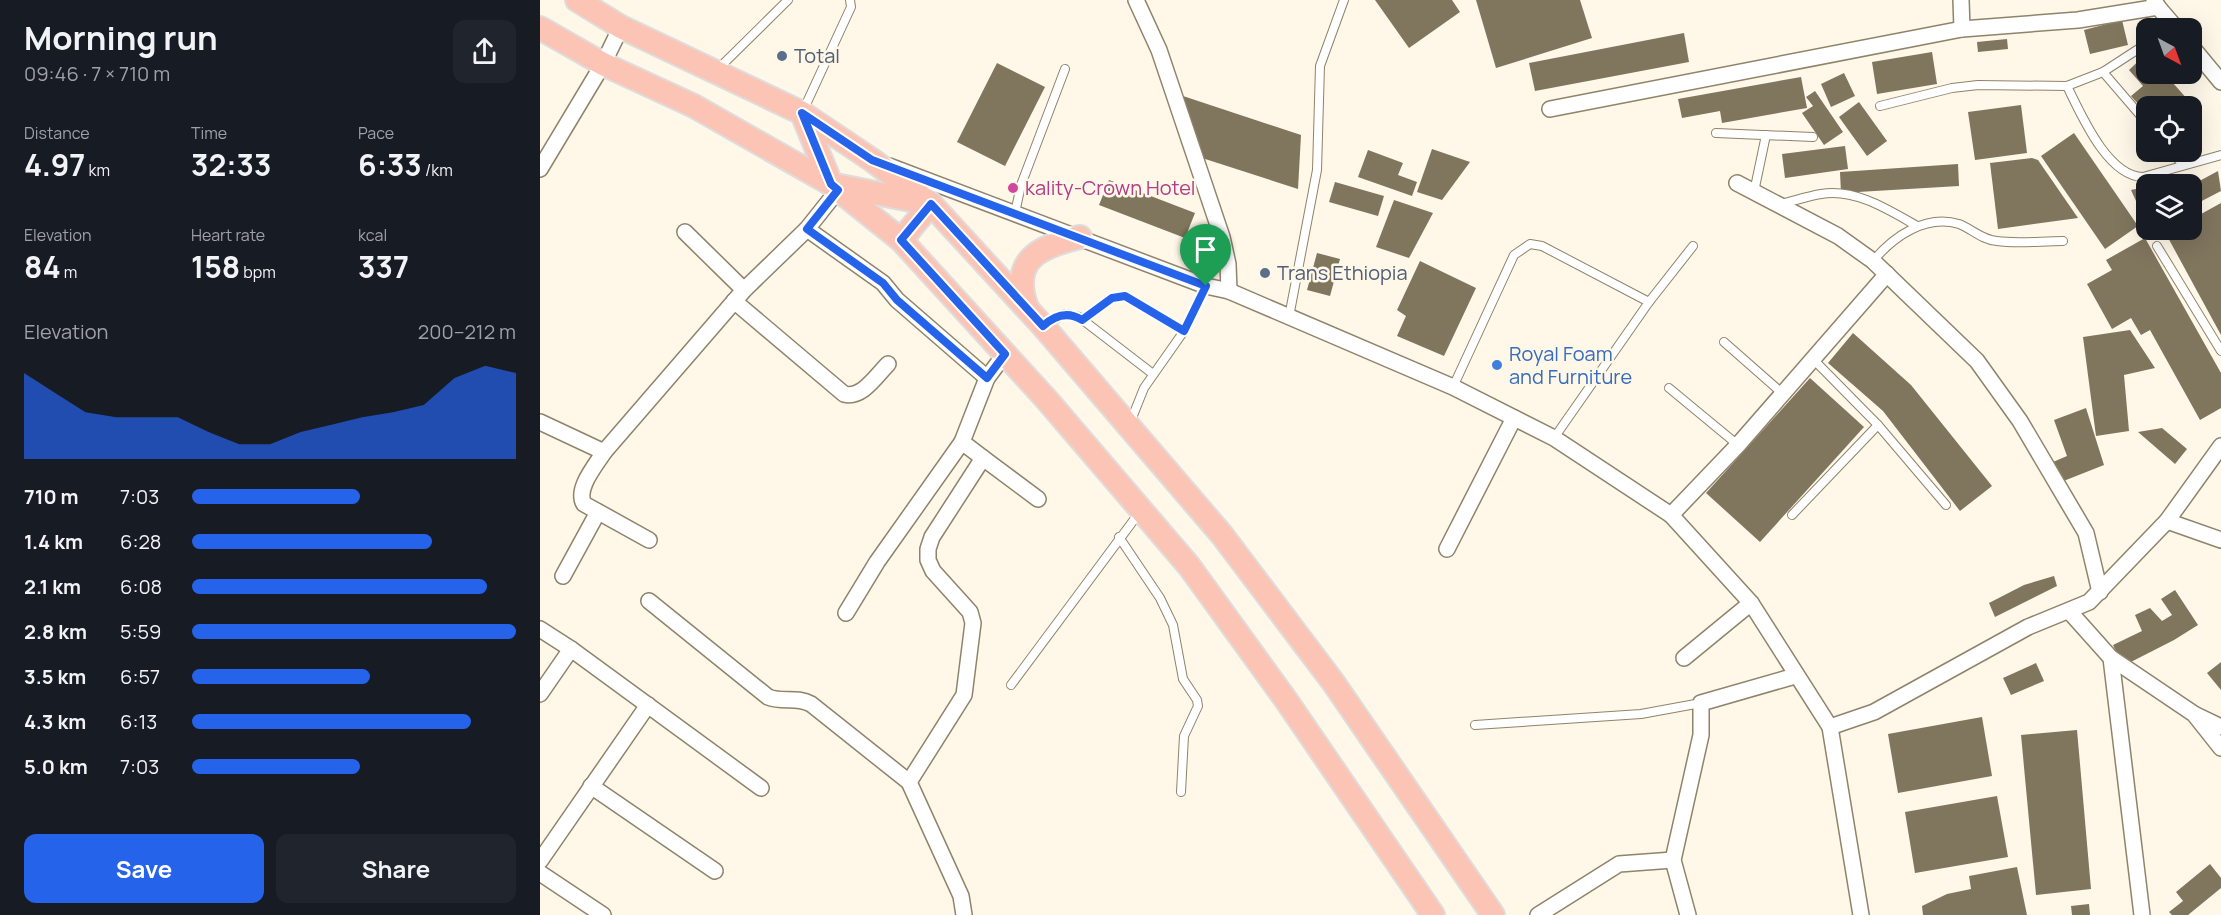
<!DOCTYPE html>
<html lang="en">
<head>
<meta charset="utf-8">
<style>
	body { margin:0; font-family:Manrope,sans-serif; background:#20242c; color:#f1f3f6; height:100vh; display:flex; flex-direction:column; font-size:22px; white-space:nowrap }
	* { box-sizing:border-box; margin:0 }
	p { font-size:20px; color:#9ea1a6 }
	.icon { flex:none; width:33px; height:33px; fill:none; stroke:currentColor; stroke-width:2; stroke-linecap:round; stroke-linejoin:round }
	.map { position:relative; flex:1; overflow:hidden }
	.details { display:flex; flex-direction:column; background:#171b24; width:540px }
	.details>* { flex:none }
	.needle { width:39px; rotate:139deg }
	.fabs { position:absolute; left:1596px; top:18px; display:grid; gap:12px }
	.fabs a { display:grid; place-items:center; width:66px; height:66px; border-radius:12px; background:#171b24; box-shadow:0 6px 24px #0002; font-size:30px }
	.pin { position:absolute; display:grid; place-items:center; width:51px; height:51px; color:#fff; margin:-62px -26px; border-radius:50% 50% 50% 0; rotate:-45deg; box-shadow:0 0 6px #0007 }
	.pin .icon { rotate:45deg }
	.round { display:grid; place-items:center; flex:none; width:63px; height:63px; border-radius:12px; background:#20242c }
	.headline { display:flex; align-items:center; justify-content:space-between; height:102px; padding:0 24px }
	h1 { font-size:33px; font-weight:700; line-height:45px }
	.figures { display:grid; grid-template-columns:repeat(3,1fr); gap:9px; height:102px; padding:6px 24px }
	.figures div { display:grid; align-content:center }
	.figures b { font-size:30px; font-weight:700 }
	.figures small { font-size:16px; font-weight:400 }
	.figures p { font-size:16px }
	.chart { height:168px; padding:12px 24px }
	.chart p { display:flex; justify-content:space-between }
	.chart svg { width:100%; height:108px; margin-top:6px; fill:#2563eb; opacity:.7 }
	.primary-button { display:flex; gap:12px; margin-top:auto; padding:12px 24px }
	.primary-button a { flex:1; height:69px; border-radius:12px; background:#2563eb; color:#fff; font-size:24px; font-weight:700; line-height:69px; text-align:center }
	.primary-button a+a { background:#20242c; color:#f1f3f6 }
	ul { padding:0 24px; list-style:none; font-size:20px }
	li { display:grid; grid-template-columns:96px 72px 1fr; align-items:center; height:45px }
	li i { height:15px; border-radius:8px; background:#2563eb }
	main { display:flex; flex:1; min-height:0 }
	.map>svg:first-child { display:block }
	.building { fill:#80755d }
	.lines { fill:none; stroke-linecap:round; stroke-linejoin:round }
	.service-casing { stroke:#8f836a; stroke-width:10 }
	.minor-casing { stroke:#8f836a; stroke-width:18 }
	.primary-casing { stroke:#dedddc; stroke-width:26 }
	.service { stroke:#fff; stroke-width:8 }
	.minor { stroke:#fff; stroke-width:15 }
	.primary { stroke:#fbc4b5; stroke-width:22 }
	.route-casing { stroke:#fff; stroke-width:12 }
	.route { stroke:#2563eb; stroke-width:8 }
	.service-dot { fill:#5c6f8a; stroke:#fff7e7; stroke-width:2 }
	.hotel-dot { fill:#d1479c; stroke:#fff7e7; stroke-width:2 }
	.shop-dot { fill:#3f7fe0; stroke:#fff7e7; stroke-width:2 }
	.labels { text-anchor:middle; stroke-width:5; stroke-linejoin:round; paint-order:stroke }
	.service-label { font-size:20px; fill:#4e5e75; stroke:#fff7e7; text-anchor:start }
	.hotel-label { font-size:20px; fill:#b23c85; stroke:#fff7e7; text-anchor:start }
	.shop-label { font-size:20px; fill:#366cbe; stroke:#fff7e7; text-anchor:start }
</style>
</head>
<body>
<main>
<section class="details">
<div class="headline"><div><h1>Morning run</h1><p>09:46 · 7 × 710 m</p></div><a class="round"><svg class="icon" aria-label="share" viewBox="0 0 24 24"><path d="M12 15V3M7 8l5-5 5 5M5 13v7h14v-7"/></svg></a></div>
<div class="figures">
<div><p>Distance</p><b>4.97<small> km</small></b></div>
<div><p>Time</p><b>32:33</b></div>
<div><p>Pace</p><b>6:33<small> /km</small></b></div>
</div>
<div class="figures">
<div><p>Elevation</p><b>84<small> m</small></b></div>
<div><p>Heart rate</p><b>158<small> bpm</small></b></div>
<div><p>kcal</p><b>337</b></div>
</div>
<div class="chart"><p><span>Elevation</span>200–212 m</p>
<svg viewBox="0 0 160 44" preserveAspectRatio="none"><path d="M0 44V9L10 17L20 25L30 27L40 27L50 27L60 33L70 38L80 38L90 33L100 30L110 27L120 25L130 22L140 11L150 6L160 9V44z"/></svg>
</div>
<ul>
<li><b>710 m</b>7:03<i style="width:52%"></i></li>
<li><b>1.4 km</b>6:28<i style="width:74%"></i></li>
<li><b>2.1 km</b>6:08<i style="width:91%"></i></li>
<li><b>2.8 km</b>5:59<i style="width:100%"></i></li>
<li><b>3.5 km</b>6:57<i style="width:55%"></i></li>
<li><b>4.3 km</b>6:13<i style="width:86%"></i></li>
<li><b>5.0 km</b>7:03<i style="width:52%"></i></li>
</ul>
<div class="primary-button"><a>Save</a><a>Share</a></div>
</section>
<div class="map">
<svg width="1681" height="915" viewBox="0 0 1681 915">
	<rect width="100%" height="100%" fill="#fff7e7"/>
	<!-- building -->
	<g class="building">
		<path d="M835,0H912L920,12L869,48Z"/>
		<path d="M936,0H1040L1052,38L956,68Z"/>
		<path d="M1582,20L1588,45L1550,54L1544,30Z"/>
		<path d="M1144,33L1149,62L995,91L989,63Z"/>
		<path d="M1467,39L1468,49L1438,52L1437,42Z"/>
		<path d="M1392,52L1397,84L1337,94L1332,62Z"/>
		<path d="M1606,54V74H1625L1656,109L1652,113V106H1606V113L1591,96L1603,86L1589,70Z"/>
		<path d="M457,63L505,87L465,166L417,142Z"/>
		<path d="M1304,73L1315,96L1291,107L1281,84Z"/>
		<path d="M1261,77L1267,108L1182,123L1180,111L1142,118L1138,99Z"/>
		<path d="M1275,91L1303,132L1284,145L1262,113L1273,106L1266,97Z"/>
		<path d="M643,96L761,135L758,189L659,157Z"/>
		<path d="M1319,102L1347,141L1327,156L1299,117Z"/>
		<path d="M1481,105L1487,153L1435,160L1428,112Z"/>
		<path d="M1534,133L1598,226L1565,249L1501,156Z"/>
		<path d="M1305,146L1308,169L1245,178L1242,154Z"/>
		<path d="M892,149L930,162L902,200L877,192Z"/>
		<path d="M828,150L863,163L858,175L877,182L872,196L818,177Z"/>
		<path d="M1492,158L1498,160L1538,218L1458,229L1450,163Z"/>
		<path d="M1418,164L1419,186L1301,193L1300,172Z"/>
		<path d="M1678,171L1681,191L1654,205L1652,185Z"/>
		<path d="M569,180L655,213L645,238L559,205Z"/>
		<path d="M795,182L844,196L838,216L789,202Z"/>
		<path d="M1605,187L1606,190V223L1591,190Z"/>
		<path d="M854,200L893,213L869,258L836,247Z"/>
		<path d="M1681,203V335L1626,234L1633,230H1652V219Z"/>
		<path d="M1605,238L1681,373V408L1660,420L1610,330L1601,335L1591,318L1572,329L1547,284L1572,270L1566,260Z"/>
		<path d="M777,253L800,259L790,296L767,290Z"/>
		<path d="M880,261L936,288L904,356L857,336L866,316L857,310Z"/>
		<path d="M1590,330L1615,368L1584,375L1589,431L1556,436L1543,337Z"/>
		<path d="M1313,333L1371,385L1452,486L1420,511L1343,411L1288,363Z"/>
		<path d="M1270,378L1324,427L1220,542L1166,493Z"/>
		<path d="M1546,408L1564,465L1521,482L1513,462L1527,456L1514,420Z"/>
		<path d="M1622,428L1647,449L1635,464L1598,432Z"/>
		<path d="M1514,576L1517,586L1455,617L1449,603L1484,585Z"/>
		<path d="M1635,590L1658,625L1634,640L1583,666L1573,645L1602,631L1595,615L1610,608L1622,621L1632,615L1621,599Z"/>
		<path d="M1681,662V690L1667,673Z"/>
		<path d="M1496,663L1504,681L1471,695L1463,678Z"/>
		<path d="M1442,717L1452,776L1358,793L1348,734Z"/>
		<path d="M1537,730L1551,889L1496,895L1481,735Z"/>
		<path d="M1457,796L1468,857L1375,873L1365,812Z"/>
		<path d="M1670,864L1681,878V888L1648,915H1632L1629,912L1643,901L1636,892Z"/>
		<path d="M1477,867L1487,915H1383L1382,906L1407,894L1431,889L1429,876Z"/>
		<path d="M1549,904L1550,915H1532L1531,906Z"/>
	</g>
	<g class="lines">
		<!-- service casing -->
		<g class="service-casing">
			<g id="service">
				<path d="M177,70L248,0"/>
				<path d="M1563,72L1606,122"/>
				<path d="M1527,86C1541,114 1567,176 1603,177L1681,155"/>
				<path d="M1340,106L1412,88L1438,85L1527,86L1563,72L1606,44"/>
				<path d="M263,111L311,7L310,0"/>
				<path d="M1176,133L1273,137"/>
				<path d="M1632,152L1643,165"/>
				<path d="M1214,192L1226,135"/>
				<path d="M1241,204C1254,201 1268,196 1281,194C1315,188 1349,210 1377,226"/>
				<path d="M475,213L481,185L525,69"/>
				<path d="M1617,246L1681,351"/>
				<path d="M1333,261C1353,237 1385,214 1419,224C1432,229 1442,240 1457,241C1478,244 1501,241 1523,241"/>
				<path d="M749,317L777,170L780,66L804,0"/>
				<path d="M542,320L572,298L585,296L644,331"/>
				<path d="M504,325L525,314L539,317L613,374"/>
				<path d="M1184,342L1242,393"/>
				<path d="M1273,359L1338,425L1406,505"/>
				<path d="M913,387L974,255L990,244L1002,246L1109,302"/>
				<path d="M1129,388L1198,445"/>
				<path d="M590,423L604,388L644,331L666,286"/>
				<path d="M1014,438L1109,302L1153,246"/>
				<path d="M1252,515L1338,425"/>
				<path d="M579,537L620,598L633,625L643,679L657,700L658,706L644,736L641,792"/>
				<path d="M471,685L599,513"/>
				<path d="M935,725L1101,714L1161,703"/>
			</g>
		</g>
		<!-- minor casing -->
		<g class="minor-casing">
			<g id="minor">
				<path d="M596,0L619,50L682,237L688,264L689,291"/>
				<path d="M1421,0L1422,29"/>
				<path d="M1618,7L1636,28"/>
				<path d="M1652,47L1681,82"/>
				<path d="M1010,109L1422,29L1538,20L1618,7L1614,0"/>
				<path d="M349,166L666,286L689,291L913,387L1014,438L1131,515L1211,603L1290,727L1321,915"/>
				<path d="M0,169L63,64L81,27"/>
				<path d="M1197,183L1298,236L1333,261L1437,361L1480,421L1546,533L1560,592"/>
				<path d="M267,229L343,283L357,300L447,378"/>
				<path d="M145,232L204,290"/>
				<path d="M194,301L304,394C322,399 336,376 348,364"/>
				<path d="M0,422L64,452L204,290L267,229L298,190"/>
				<path d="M64,452C56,465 35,489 44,504L109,540"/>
				<path d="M443,458L498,499"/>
				<path d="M1131,515L1198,445L1347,274"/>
				<path d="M1627,521L1681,540"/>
				<path d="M907,549L974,418"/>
				<path d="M23,576L58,512"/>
				<path d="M109,601L228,697C243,703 256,696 271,704L369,782L421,896L424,915"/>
				<path d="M1529,611L1571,658L1602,915"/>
				<path d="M306,613L337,562L422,442L447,378L465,354"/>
				<path d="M0,629L31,649L221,788"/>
				<path d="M1144,658L1211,603"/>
				<path d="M1571,658L1654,714L1681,748"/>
				<path d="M0,694L31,649"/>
				<path d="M1656,715L1681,727"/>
				<path d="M1290,727L1334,712L1488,627L1549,602L1627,521L1681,446"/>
				<path d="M369,782L424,695L433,623L430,612L393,571L388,560V549L392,537L443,458L422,442"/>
				<path d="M51,786L175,871"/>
				<path d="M0,861L108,705"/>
				<path d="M0,873L63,915"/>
				<path d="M998,915L1079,864L1133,860"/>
				<path d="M1148,915L1133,860L1161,735V703L1255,676"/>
			</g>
		</g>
		<!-- primary casing -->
		<g class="primary-casing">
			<g id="primary">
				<path d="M37,0L81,27L262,113L332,160L391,204L503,326L682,535L793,682L953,915"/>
				<path d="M0,28L63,64L154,106L291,184L361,240L507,400L649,566L746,700L893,915"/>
				<path d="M262,113L291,184"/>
				<path d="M295,185L386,203"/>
				<path d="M361,240L391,204"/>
				<path d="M487,308C470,260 498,247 540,237"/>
			</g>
		</g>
		<!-- service -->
		<use href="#service" class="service"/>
		<!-- minor -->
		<use href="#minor" class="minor"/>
		<!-- primary -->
		<use href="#primary" class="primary"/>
	</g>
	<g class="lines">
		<!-- route casing -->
		<g class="route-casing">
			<path id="route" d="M262,113L332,160L666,286L644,331L585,296L572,298L542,320C528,311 515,315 503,326L391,204L361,240L465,354L447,378L357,300L343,283L267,229L298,190L291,184Z"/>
		</g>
		<!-- route -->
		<use href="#route" class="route"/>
	</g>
	<!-- markers -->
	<g class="service-dot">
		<circle cx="242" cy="56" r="6"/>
		<circle cx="725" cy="273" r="6"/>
	</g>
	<circle class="hotel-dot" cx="473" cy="188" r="6"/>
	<circle class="shop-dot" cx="957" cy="365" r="6"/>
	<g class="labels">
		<!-- service labels -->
		<g class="service-label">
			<text x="254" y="63">Total</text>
			<text x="737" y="280">Trans Ethiopia</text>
		</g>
		<!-- hotel labels -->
		<g class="hotel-label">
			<text x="485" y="195">kality-Crown Hotel</text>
		</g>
		<!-- shop labels -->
		<g class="shop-label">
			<text x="969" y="361">Royal Foam<tspan x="969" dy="23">and Furniture</tspan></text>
		</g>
	</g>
</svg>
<div class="fabs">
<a><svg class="needle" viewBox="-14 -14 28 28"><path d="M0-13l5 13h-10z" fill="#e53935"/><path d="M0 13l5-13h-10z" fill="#9ea1a6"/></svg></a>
<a><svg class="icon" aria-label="locate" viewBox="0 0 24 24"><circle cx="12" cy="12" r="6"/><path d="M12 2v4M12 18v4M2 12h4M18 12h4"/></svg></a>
<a><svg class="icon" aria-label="layers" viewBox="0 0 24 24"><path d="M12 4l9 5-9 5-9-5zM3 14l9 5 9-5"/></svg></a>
</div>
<div class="pin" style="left:666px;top:286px;background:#1e9e55"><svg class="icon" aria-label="arrive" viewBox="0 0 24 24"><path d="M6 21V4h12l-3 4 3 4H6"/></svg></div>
</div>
</main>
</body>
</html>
